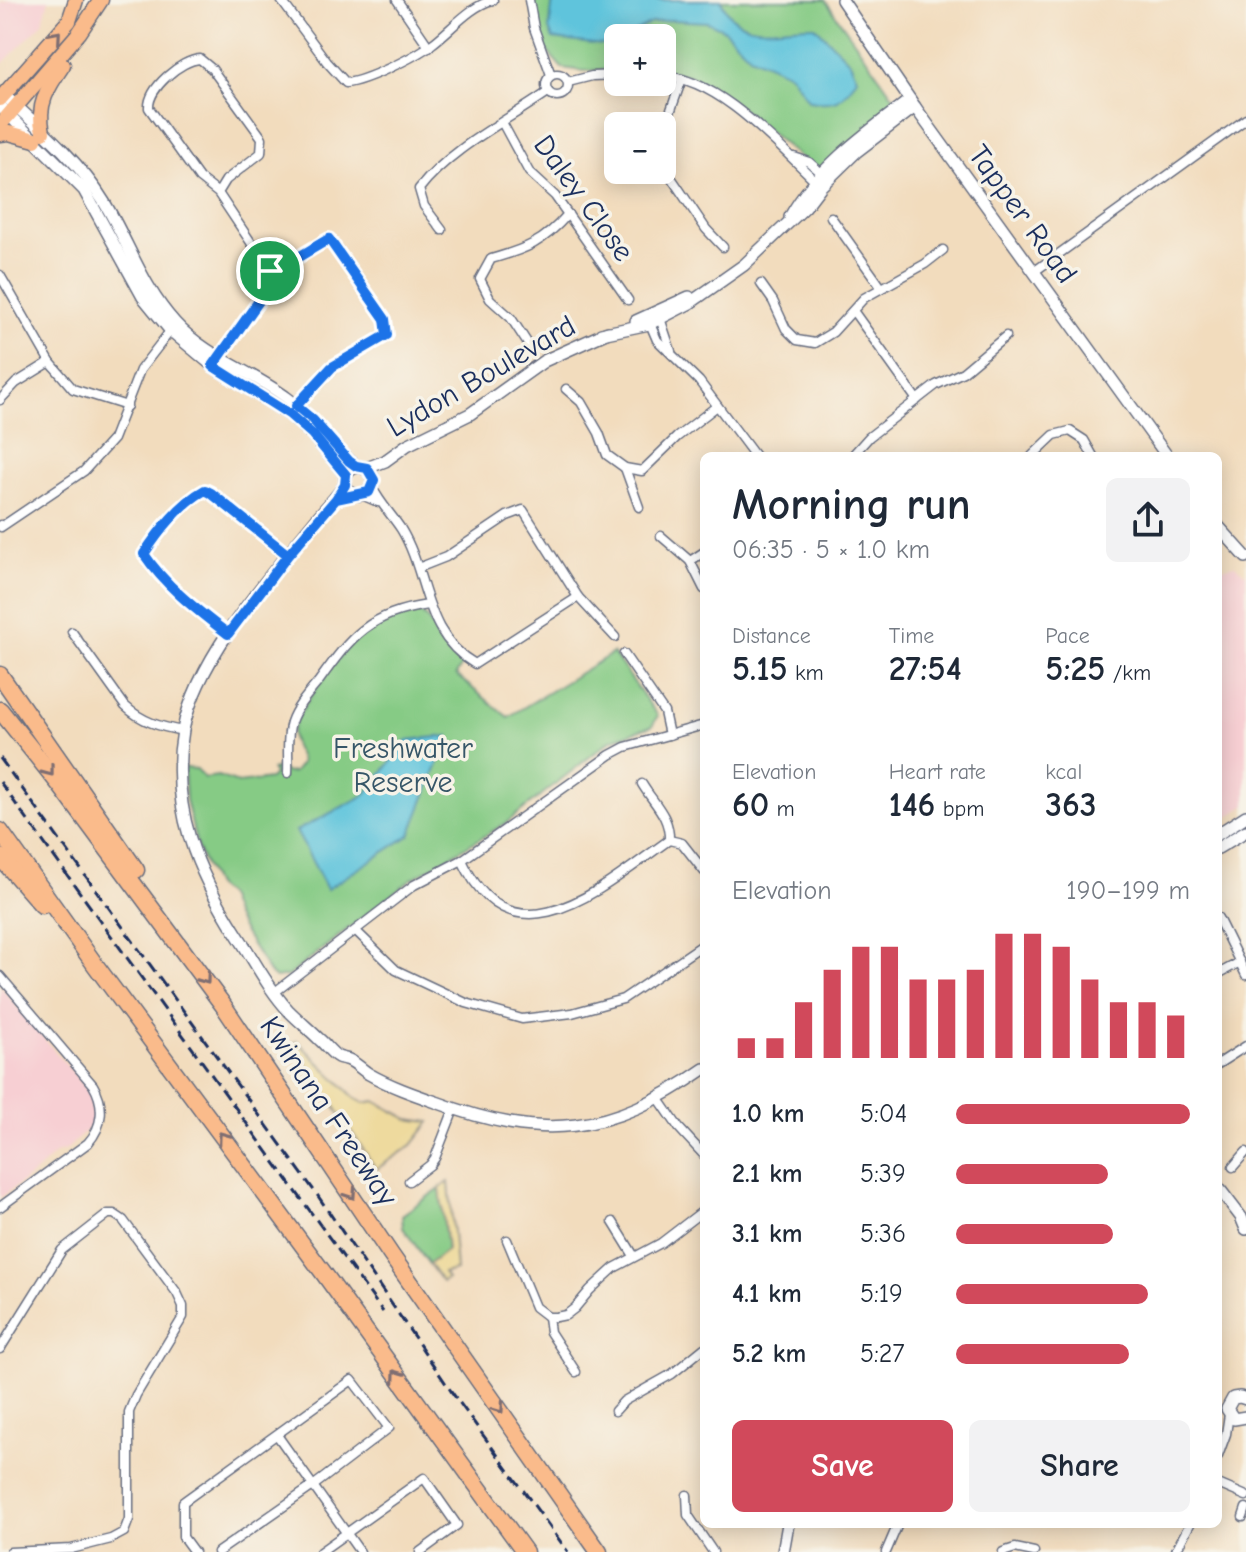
<!DOCTYPE html>
<html lang="en">
<head>
<meta charset="utf-8">
<style>
	body { margin:0; font-family:"Comic Neue",sans-serif; background:#f2f2f3; color:#1f2937; height:100vh; display:flex; flex-direction:column; font-size:30px; white-space:nowrap }
	* { box-sizing:border-box; margin:0 }
	p { font-size:26px; color:#747a83 }
	.icon { flex:none; width:44px; height:44px; fill:none; stroke:currentColor; stroke-width:2; stroke-linecap:round; stroke-linejoin:round }
	.map { position:relative; flex:1; overflow:hidden }
	.side { position:absolute; left:700px; top:452px; width:522px; height:1076px; display:flex; flex-direction:column; background:#fff; border-radius:12px; box-shadow:0 4px 20px #0003 }
	.side>* { flex:none }
	.tools { position:absolute; left:604px; top:24px; display:grid; gap:16px }
	.tools a { display:grid; place-items:center; width:72px; height:72px; border-radius:12px; background:#fff; box-shadow:0 4px 20px #0003; font-size:40px }
	.pin { position:absolute; display:grid; place-items:center; width:68px; height:68px; color:#fff; margin:-34px; border:4px solid #fff; border-radius:50%; box-shadow:0 2px 8px #0007 }
	.round { display:grid; place-items:center; flex:none; width:84px; height:84px; border-radius:12px; background:#f2f2f3 }
	.overview { display:flex; align-items:center; justify-content:space-between; height:136px; padding:0 32px }
	h1 { font-size:44px; font-weight:700; line-height:60px }
	.metrics { display:grid; grid-template-columns:repeat(3,1fr); gap:12px; height:136px; padding:8px 32px }
	.metrics div { display:grid; align-content:center }
	.metrics b { font-size:34px; font-weight:700 }
	.metrics small { font-size:22px; font-weight:400 }
	.metrics p { font-size:22px }
	.chart { height:224px; padding:16px 32px }
	.chart p { display:flex; justify-content:space-between }
	.chart svg { width:100%; height:144px; margin-top:8px; stroke:#d1495b; stroke-width:6 }
	.primary-button { display:flex; gap:16px; margin-top:auto; padding:16px 32px }
	.primary-button a { flex:1; height:92px; border-radius:12px; background:#d1495b; color:#fff; font-size:32px; font-weight:700; line-height:92px; text-align:center }
	.primary-button a+a { background:#f2f2f3; color:#1f2937 }
	ul { padding:0 32px; list-style:none; font-size:26px }
	li { display:grid; grid-template-columns:128px 96px 1fr; align-items:center; height:60px }
	li i { height:20px; border-radius:10px; background:#d1495b }
	.map>svg:first-child { display:block }
	.built { fill:#f7cfd3 }
	.green { fill:#86cb85; stroke:#507d72; stroke-width:2 }
	.sand { fill:#eeda9e; stroke:#84847e; stroke-width:2 }
	.water { fill:#5ec4dc; stroke:#3c7a9d; stroke-width:2 }
	.lines { fill:none; stroke-linecap:round; stroke-linejoin:round }
	.minor-casing { stroke:#666c7f; stroke-width:11 }
	.tertiary-casing { stroke:#666c7f; stroke-width:14 }
	.trunk-casing { stroke:#666c7f; stroke-width:17 }
	.motorway-casing { stroke:#666c7f; stroke-width:19 }
	.minor { stroke:#fff; stroke-width:8 }
	.tertiary { stroke:#fff; stroke-width:11 }
	.trunk { stroke:#fabb8b; stroke-width:14 }
	.motorway { stroke:#fabb8b; stroke-width:16 }
	.rail { stroke:#1b2f5e; stroke-width:3; stroke-dasharray:12 6; stroke-linecap:butt }
	.oneway { stroke:#7f6e72 }
	.route-casing { stroke:#fff; stroke-width:16 }
	.route { stroke:#1a73e8; stroke-width:10 }
	.labels { text-anchor:middle; stroke-width:7; stroke-linejoin:round; paint-order:stroke }
	.street-label { font-size:30px; fill:#1b2f5e; stroke:#f7f3e8 }
	.park-label { font-size:30px; fill:#365668; stroke:#f7f3e8 }
</style>
</head>
<body>
<div class="map">
<svg width="1246" height="1552" viewBox="0 0 1246 1552">
	<rect width="100%" height="100%" fill="#f7f3e8"/>
	<filter id="ink" filterUnits="userSpaceOnUse"><feTurbulence type="fractalNoise" baseFrequency=".0125" numOctaves="2"/><feDisplacementMap in="SourceGraphic" scale="16" xChannelSelector="R" yChannelSelector="G"/><feConvolveMatrix kernelMatrix="1 2 1 2 8 2 1 2 1" color-interpolation-filters="sRGB"/></filter>
	<filter id="wash" filterUnits="userSpaceOnUse"><feTurbulence type="fractalNoise" baseFrequency=".006" numOctaves="4" result="noise"/><feDisplacementMap in="SourceGraphic" scale="32" xChannelSelector="R" yChannelSelector="G"/><feGaussianBlur stdDeviation="1.8" result="paint"/><feColorMatrix in="noise" values="0 0 0 0 0 0 0 0 0 0 0 0 0 0 0 0 0 1.4 0 .05"/><feComposite in="paint" operator="in"/></filter>
	<g filter="url(#wash)">
		<rect width="100%" height="100%" fill="#f2dcbd"/>
		<!-- built -->
		<g class="built">
			<path d="M9,0H49L42,24L0,66V3Z"/>
			<path d="M1235,565L1246,573V805L1218,824V569Z"/>
			<path d="M0,986L90,1093L93,1119L92,1125L66,1150L56,1153L33,1174L0,1198Z"/>
		</g>
		<!-- green -->
		<g class="green">
			<path d="M531,0H825L901,107L819,174L742,109L690,76L662,71V38H618V69L584,71L562,68L546,50Z"/>
			<path d="M417,610C427,614 450,653 462,665L456,675L508,717L613,653L658,716L652,726L611,740L506,823L410,880L288,976L276,978L270,974L235,917L227,896L215,886L198,850L186,800L184,768L197,769L204,778L218,776L238,783L270,779L274,775L272,770L280,768L287,773L294,772L301,763C299,752 291,744 292,733C294,714 344,648 360,635C375,622 398,616 417,610Z"/>
			<path d="M440,1188L447,1251L429,1264L403,1228L402,1215Z"/>
		</g>
		<!-- sand -->
		<g class="sand">
			<path d="M297,1041L355,1098L364,1103L375,1101L408,1119L430,1122L412,1145L372,1172L370,1169L374,1166L293,1043Z"/>
			<path d="M449,1182L456,1270L443,1273L447,1279L442,1282L429,1264L447,1250L440,1188Z"/>
		</g>
		<!-- water -->
		<g class="water">
			<path d="M553,0H721C738,42 780,25 815,26L850,62L857,78C843,101 835,105 809,101L790,74L750,56L723,29L707,22L671,20L651,23L624,38L602,45L553,39L549,29Z"/>
			<path d="M449,736L410,835L327,889L296,831L365,795L408,740Z"/>
		</g>
	</g>
	<g filter="url(#ink)">
		<g class="lines">
			<!-- minor casing -->
			<g class="minor-casing">
				<g id="minor">
					<path d="M281,0L327,62L346,83C366,81 415,57 432,44C451,30 470,6 493,0"/>
					<path d="M397,0L429,47"/>
					<path d="M529,0L534,28L551,75"/>
					<circle cx="557" cy="85" r="11"/>
					<path d="M662,76C719,77 780,148 819,184"/>
					<path d="M568,82L592,76L618,75"/>
					<path d="M503,124L529,172L555,196L628,300"/>
					<path d="M662,135L682,79"/>
					<path d="M794,157L809,162L826,177"/>
					<path d="M662,164L706,229L723,247"/>
					<path d="M218,193L226,180L261,153L262,138L212,69L200,59C181,60 148,88 149,108L199,178L218,193L270,271"/>
					<path d="M831,217L881,287"/>
					<path d="M442,230L424,206L419,189C451,148 505,122 548,92"/>
					<path d="M1035,271L1246,119"/>
					<path d="M0,275L50,362L73,389L127,406"/>
					<path d="M761,284L773,301L786,329L797,340L815,343L833,332L864,298L925,264L943,250"/>
					<path d="M854,312L917,400"/>
					<path d="M659,315L671,351"/>
					<path d="M648,319L657,340L699,381L755,456"/>
					<path d="M528,344L511,318L490,299L480,279L491,259C526,249 543,243 568,214"/>
					<path d="M218,359L266,291L270,271C292,263 309,250 329,239L385,319L387,335L332,367L289,414"/>
					<path d="M566,389L581,402L599,433L607,455L625,468L642,471L677,437L717,406"/>
					<path d="M0,400L16,383L50,362"/>
					<path d="M852,456L869,437L936,385L963,372L1006,336"/>
					<path d="M1032,456L1054,435L1070,431L1084,440L1093,456"/>
					<path d="M625,468L639,507"/>
					<path d="M372,487C380,503 391,514 401,529C429,575 422,633 475,664L578,597L523,510L507,516L446,557L418,568"/>
					<path d="M362,495L378,502"/>
					<path d="M0,525L1,527L84,471L113,439L140,370L174,326"/>
					<path d="M661,536L690,561L704,589"/>
					<path d="M690,561L704,552"/>
					<path d="M578,597L615,637"/>
					<path d="M72,632L125,706C142,722 161,727 183,731"/>
					<path d="M228,634C197,610 166,587 144,554C158,532 181,503 205,490L288,555"/>
					<path d="M624,654L664,712L669,735"/>
					<path d="M288,773C289,757 286,737 291,722C296,707 309,693 319,681C351,636 370,613 428,605"/>
					<path d="M642,784C654,804 670,816 669,840"/>
					<path d="M462,860C513,970 605,885 669,840L682,843L704,871"/>
					<path d="M1218,918L1246,975"/>
					<path d="M356,931L396,970L466,1003L522,1019L572,1013L623,999L704,944"/>
					<path d="M1218,974L1240,962"/>
					<path d="M0,976L93,1085C105,1105 103,1126 88,1143L0,1207"/>
					<path d="M275,992L414,885L462,860L610,755L625,747L704,725"/>
					<path d="M1218,1064L1246,1046"/>
					<path d="M659,1099L679,1128L704,1155"/>
					<path d="M1233,1167L1246,1152"/>
					<path d="M409,1181L430,1165L435,1158L454,1109"/>
					<path d="M613,1222L634,1256"/>
					<path d="M507,1240L535,1307L548,1317H556L566,1315L575,1308L590,1290L614,1268L661,1243L704,1210"/>
					<path d="M548,1317L550,1332L576,1372"/>
					<path d="M0,1349L62,1250L108,1214H114L123,1220L177,1293L183,1306V1317L136,1395L129,1412V1519L124,1532L111,1539L71,1549L10,1552"/>
					<path d="M615,1411L624,1401L672,1374L704,1348"/>
					<path d="M277,1435L360,1552"/>
					<path d="M1218,1456L1226,1434L1229,1414"/>
					<path d="M1218,1484L1246,1496"/>
					<path d="M687,1495L688,1515L713,1552"/>
					<path d="M1243,1517L1246,1508"/>
					<path d="M194,1552L183,1537V1502L352,1380L389,1428L313,1486L218,1552"/>
					<path d="M320,1552L424,1478L457,1525L420,1552"/>
					<path d="M886,1552L898,1524"/>
					<path d="M1003,1552L1015,1548L1034,1552"/>
					<path d="M1175,1552L1190,1524"/>
				</g>
			</g>
			<!-- tertiary casing -->
			<g class="tertiary-casing">
				<g id="tertiary">
					<path d="M842,0L915,107L1167,456"/>
					<path d="M4,95C39,127 79,161 104,202C129,243 142,287 175,323C206,357 251,371 287,398C313,417 330,446 356,466"/>
					<path d="M0,106L84,190L143,297L170,330L213,366L289,414L312,434L346,475"/>
					<path d="M790,217C817,168 866,133 910,100"/>
					<path d="M636,321L689,297"/>
					<path d="M601,334L649,324L690,303L744,265L805,207L821,186L856,152L915,107"/>
					<circle cx="359" cy="481" r="14"/>
					<path d="M367,468L385,461L407,445L470,414L544,361L608,332"/>
					<path d="M345,485C337,497 327,506 318,517C271,575 197,657 183,730C169,808 197,872 238,936C254,960 269,990 289,1011C299,1021 310,1030 320,1040C326,1045 331,1053 338,1057C340,1058 347,1059 349,1060C356,1063 362,1070 369,1074C390,1086 413,1094 436,1102C542,1142 610,1135 704,1069"/>
					<path d="M1218,526L1246,557"/>
					<path d="M1218,834L1246,816"/>
					<path d="M1218,848L1246,831"/>
					<path d="M1218,1187L1241,1217L1246,1229"/>
					<path d="M1246,1399L1240,1397L1233,1398L1227,1409L1234,1419L1246,1417"/>
					<path d="M783,1552L788,1524"/>
				</g>
			</g>
			<!-- trunk casing -->
			<g class="trunk-casing">
				<g id="trunk">
					<path d="M0,99L69,21L76,0"/>
					<path d="M0,125L79,33L101,0"/>
					<path d="M43,132C36,105 48,87 63,65"/>
					<path d="M0,134L9,133L35,140"/>
				</g>
			</g>
			<!-- motorway casing -->
			<g class="motorway-casing">
				<g id="motorway">
					<path d="M0,675L136,870"/>
					<path d="M0,710L60,785L223,1005L391,1255L599,1552"/>
					<path d="M0,831L96,966L325,1275L525,1552"/>
					<path d="M0,857L42,905"/>
				</g>
			</g>
			<!-- minor -->
			<use href="#minor" class="minor"/>
			<!-- tertiary -->
			<use href="#tertiary" class="tertiary"/>
			<!-- trunk -->
			<use href="#trunk" class="trunk"/>
			<!-- motorway -->
			<use href="#motorway" class="motorway"/>
			<!-- rail -->
			<g class="rail">
				<path d="M0,758L318,1196L451,1391L568,1552"/>
				<path d="M0,782L383,1312"/>
			</g>
		</g>
		<!-- one-way arrows -->
		<defs><path id="oneway-chevron" d="M-2-3.5L2.5 0L-2 3.5" fill="none" stroke-width="1.6" stroke-linecap="round" stroke-linejoin="round" transform="scale(2)"/></defs>
		<g class="oneway">
			<use href="#oneway-chevron" transform="translate(56 36) rotate(-49)"/>
			<use href="#oneway-chevron" transform="translate(49 771) rotate(52)"/>
			<use href="#oneway-chevron" transform="translate(205 979) rotate(54)"/>
			<use href="#oneway-chevron" transform="translate(223 1137) rotate(-126)"/>
			<use href="#oneway-chevron" transform="translate(351 1194) rotate(56)"/>
			<use href="#oneway-chevron" transform="translate(397 1375) rotate(-126)"/>
			<use href="#oneway-chevron" transform="translate(499 1408) rotate(55)"/>
		</g>
	</g>
	<g class="lines" filter="url(#ink)">
		<!-- route casing -->
		<g class="route-casing">
			<path id="route" d="M270,271L266,291L213,366L289,414L312,434L346,475L345,485L336,499L288,555L228,634C197,610 166,587 144,554C158,532 181,503 205,490L211,493L288,555L336,499L369,492L374,480L367,468L356,466L349,461L313,420L296,406L332,367L387,335L385,319L329,239C309,250 292,263 270,271"/>
		</g>
		<!-- route -->
		<use href="#route" class="route"/>
	</g>
	<g class="labels">
		<!-- street labels -->
		<g class="street-label">
			<text transform="translate(584 198) rotate(54)" y="10">Daley Close</text>
			<text transform="translate(1023 214) rotate(54)" y="10">Tapper Road</text>
			<text transform="translate(481 376) rotate(-30)" y="10">Lydon Boulevard</text>
			<text transform="translate(329 1111) rotate(56)" y="10">Kwinana Freeway</text>
		</g>
		<!-- park labels -->
		<g class="park-label">
			<text x="403" y="758">Freshwater<tspan x="403" dy="34">Reserve</tspan></text>
		</g>
	</g>
</svg>
<div class="tools">
<a>+</a>
<a>−</a>
</div>
<div class="pin" style="left:270px;top:271px;background:#1e9e55"><svg class="icon" aria-label="arrive" viewBox="0 0 24 24"><path d="M6 21V4h12l-3 4 3 4H6"/></svg></div>
<section class="side">
<div class="overview"><div><h1>Morning run</h1><p>06:35 · 5 × 1.0 km</p></div><a class="round"><svg class="icon" aria-label="share" viewBox="0 0 24 24"><path d="M12 15V3M7 8l5-5 5 5M5 13v7h14v-7"/></svg></a></div>
<div class="metrics">
<div><p>Distance</p><b>5.15<small> km</small></b></div>
<div><p>Time</p><b>27:54</b></div>
<div><p>Pace</p><b>5:25<small> /km</small></b></div>
</div>
<div class="metrics">
<div><p>Elevation</p><b>60<small> m</small></b></div>
<div><p>Heart rate</p><b>146<small> bpm</small></b></div>
<div><p>kcal</p><b>363</b></div>
</div>
<div class="chart"><p><span>Elevation</span>190–199 m</p>
<svg viewBox="0 0 160 44" preserveAspectRatio="none"><path d="M5 44V38M15 44V38M25 44V27M35 44V17M45 44V10M55 44V10M65 44V20M75 44V20M85 44V17M95 44V6M105 44V6M115 44V10M125 44V20M135 44V27M145 44V27M155 44V31"/></svg>
</div>
<ul>
<li><b>1.0 km</b>5:04<i style="width:100%"></i></li>
<li><b>2.1 km</b>5:39<i style="width:65%"></i></li>
<li><b>3.1 km</b>5:36<i style="width:67%"></i></li>
<li><b>4.1 km</b>5:19<i style="width:82%"></i></li>
<li><b>5.2 km</b>5:27<i style="width:74%"></i></li>
</ul>
<div class="primary-button"><a>Save</a><a>Share</a></div>
</section>
</div>
</body>
</html>
